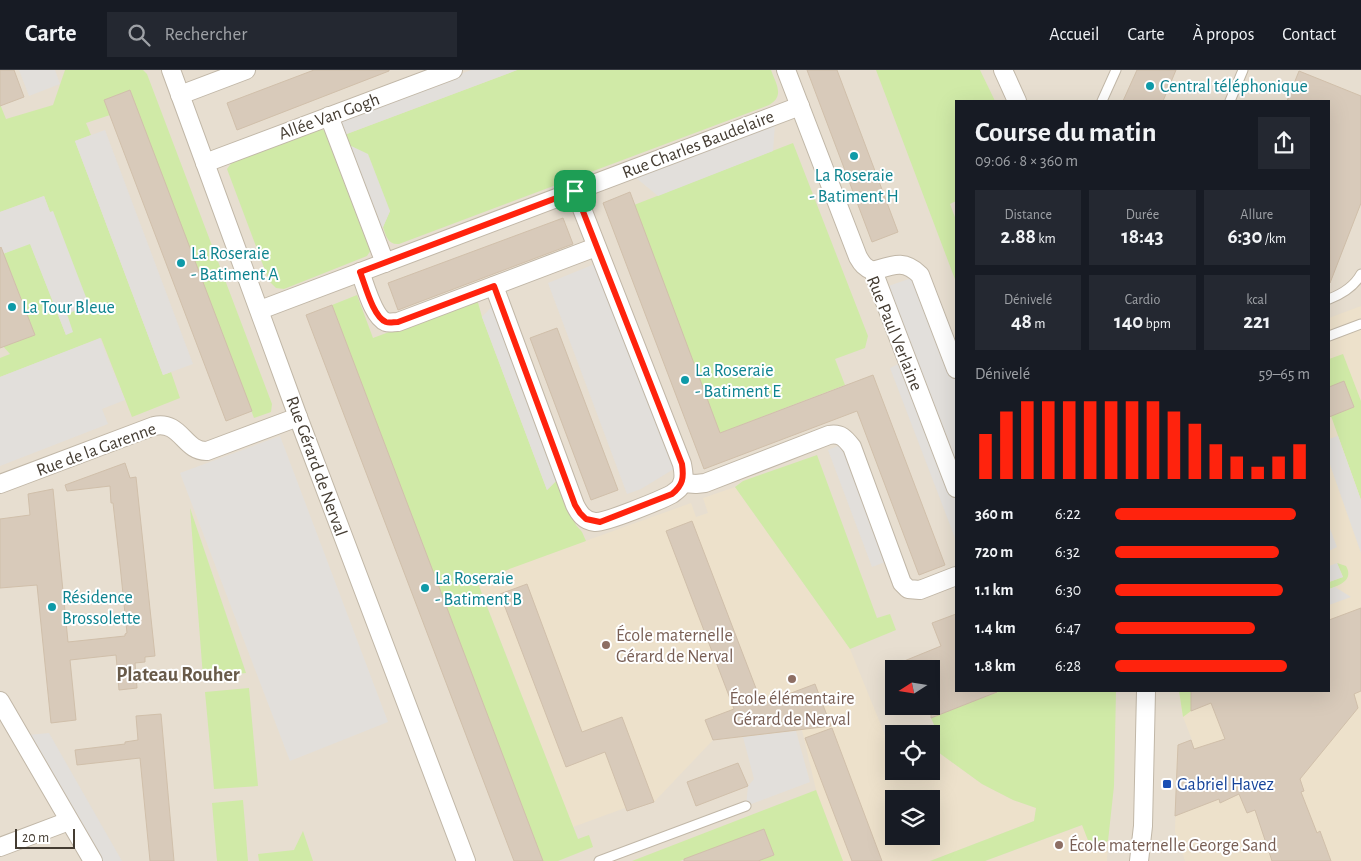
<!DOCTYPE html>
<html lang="fr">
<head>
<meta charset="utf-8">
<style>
	body { margin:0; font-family:"Alegreya Sans",sans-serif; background:#242831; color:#f1f3f6; height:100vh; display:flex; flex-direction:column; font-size:19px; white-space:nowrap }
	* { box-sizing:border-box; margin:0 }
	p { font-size:16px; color:#9ea1a6 }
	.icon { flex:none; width:28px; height:28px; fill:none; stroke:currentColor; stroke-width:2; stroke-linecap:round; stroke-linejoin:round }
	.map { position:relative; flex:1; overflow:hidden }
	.details { position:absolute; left:955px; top:30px; width:375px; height:592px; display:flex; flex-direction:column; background:#171b24; border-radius:0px; box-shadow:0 5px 20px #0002 }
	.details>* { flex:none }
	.needle { width:32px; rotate:258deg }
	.fabs { position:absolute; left:885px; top:590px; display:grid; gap:10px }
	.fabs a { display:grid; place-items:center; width:55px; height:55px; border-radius:0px; background:#171b24; box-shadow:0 5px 20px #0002; font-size:25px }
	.scale { position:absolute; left:15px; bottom:12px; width:60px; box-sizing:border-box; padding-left:5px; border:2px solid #443c32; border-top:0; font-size:14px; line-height:18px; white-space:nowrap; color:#443c32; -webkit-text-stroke:4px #fff; paint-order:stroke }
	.pin { position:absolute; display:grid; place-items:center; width:42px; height:42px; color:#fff; margin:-21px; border-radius:10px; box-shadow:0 2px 8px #0006 }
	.round { display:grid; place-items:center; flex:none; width:52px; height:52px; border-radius:0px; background:#242831 }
	.summary { display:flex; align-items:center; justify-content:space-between; height:85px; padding:0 20px }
	h1 { font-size:28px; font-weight:600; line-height:38px }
	.stats { display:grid; grid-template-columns:repeat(3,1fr); gap:8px; height:85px; padding:5px 20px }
	.stats div { display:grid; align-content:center; border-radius:0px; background:#242831; text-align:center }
	.stats b { font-size:21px; font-weight:600 }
	.stats small { font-size:14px; font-weight:400 }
	.stats p { font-size:14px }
	.chart { height:140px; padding:10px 20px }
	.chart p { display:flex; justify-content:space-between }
	.chart svg { width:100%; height:90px; margin-top:5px; stroke:#ff230d; stroke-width:6 }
	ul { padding:0 20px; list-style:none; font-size:16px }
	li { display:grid; grid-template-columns:80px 60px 1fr; align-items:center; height:38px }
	li i { height:12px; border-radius:6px; background:#ff230d }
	header { display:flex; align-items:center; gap:30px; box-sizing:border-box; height:70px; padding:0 25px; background:#171b24; border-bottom:1px solid #363941 }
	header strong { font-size:24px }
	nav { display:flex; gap:28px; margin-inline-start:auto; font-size:18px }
	.search { width:350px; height:45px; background:#242831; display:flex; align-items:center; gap:12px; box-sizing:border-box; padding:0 18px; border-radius:0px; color:#9ea1a6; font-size:19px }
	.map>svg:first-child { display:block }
	.residential { fill:#e7ded0; fill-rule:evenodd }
	.education { fill:#ede1cb; fill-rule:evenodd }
	.green { fill:#d0eaa7 }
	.parking { fill:#e2dfdb }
	.building { fill:#d8caba; stroke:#d0bfaa }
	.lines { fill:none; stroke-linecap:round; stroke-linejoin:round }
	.service-casing { stroke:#c1b7a7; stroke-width:11 }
	.minor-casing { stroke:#c1b7a7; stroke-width:20 }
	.service { stroke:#fff; stroke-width:9 }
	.minor { stroke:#fff; stroke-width:18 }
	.route-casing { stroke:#fff; stroke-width:10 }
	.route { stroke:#ff230d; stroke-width:6 }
	.culture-dot { fill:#0f9aa8; stroke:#fff; stroke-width:2 }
	.education-dot { fill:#8d6e63; stroke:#fff; stroke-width:2 }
	.transit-dot { fill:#1a4fb4; stroke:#fff; stroke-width:2 }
	.labels { text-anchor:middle; stroke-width:4; stroke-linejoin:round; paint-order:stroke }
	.culture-label { font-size:18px; fill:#0d838f; stroke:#fff; text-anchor:start }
	.street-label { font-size:18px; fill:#443c32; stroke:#fff }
	.education-label { font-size:18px; fill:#785e54; stroke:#fff; text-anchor:start }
	.transit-label { font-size:18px; fill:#164399; stroke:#fff; text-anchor:start }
	.quarter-label { font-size:20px; font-weight:bold; fill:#685a49; stroke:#fff }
</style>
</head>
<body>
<header>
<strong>Carte</strong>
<div class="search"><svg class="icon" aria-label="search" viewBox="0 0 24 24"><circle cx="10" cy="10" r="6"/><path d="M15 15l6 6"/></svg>Rechercher</div>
<nav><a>Accueil</a><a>Carte</a><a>À propos</a><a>Contact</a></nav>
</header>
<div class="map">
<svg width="1361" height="791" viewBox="0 0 1361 791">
	<rect width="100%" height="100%" fill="#f3ede2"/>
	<!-- residential -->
	<path class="residential" d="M0,0H1361V791H0ZM956,31H1329V621H956ZM894,599H931V636H894ZM894,664H931V701H894ZM894,729H931V766H894Z"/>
	<!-- education -->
	<g class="education">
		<path d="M1361,236V791H1185L1175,762L1177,676L1192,670L1183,647L1179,621H1329V248Z"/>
		<path d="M735,417L850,579L889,675L894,674V701H931V677L982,714L1013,730L1036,738L1034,751L930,791H843L816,720L802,660L713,670L654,732L627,741L625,738L573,757L477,510L691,433L696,447L708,443L703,428ZM894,729H931V766H894Z"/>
		<path d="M1083,755L1091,778L1108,771L1107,791H985Z"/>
	</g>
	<!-- green -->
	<g class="green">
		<path d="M65,0H143L147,4L272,334L271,342L254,348L130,20L104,30L110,45L86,53L91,65L75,71L163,305L171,302L180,328L132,347L101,268L0,307V288L10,284L2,275L35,265L12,205L0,185L30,173L66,265L67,244L53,142H50L44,126L0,142V34L6,49L53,35Z"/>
		<path d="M517,0H771C776,14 785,26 769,35L399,174C388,175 386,166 383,157L390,141L347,74L344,65Z"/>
		<path d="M876,0H980L995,31H956V131L950,134L956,150V212Z"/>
		<path d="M314,59H321L325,61L371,180L367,186L284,219L276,218L269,211L227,99L233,91Z"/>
		<path d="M793,73L868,266L865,278L835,289L845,315L720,363L634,135Z"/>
		<path d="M357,225L373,268L477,229L482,247L547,420L558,409L576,455L582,462L586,471L477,511L578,769L589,765L593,777L558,791H543L332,235Z"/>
		<path d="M1343,284L1361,331V430L1331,346L1354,337L1344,312L1329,317V289Z"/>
		<path d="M817,385L877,548L890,544L896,560L850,579L735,417L743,411Z"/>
		<path d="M190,438L246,603L203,607Z"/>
		<path d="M1337,493L1346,496C1354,510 1340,515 1329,519V512L1343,507Z"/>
		<path d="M249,618L258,716L214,719L205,622Z"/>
		<path d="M1000,621H1116L1114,716L1108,771L1091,778L1082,755L985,791H930L1034,751L1036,738L1013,730L982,714L931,677V664H920L935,657L931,648Z"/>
		<path d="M1179,621H1191V641L1183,647Z"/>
		<path d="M816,720L843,791H758L774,785L764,759L680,791H632Z"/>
		<path d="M243,730L248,791H217L212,733Z"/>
		<path d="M303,761L313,791H259L258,784L294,780Z"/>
	</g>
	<!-- parking -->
	<g class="parking">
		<path d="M19,0H55L60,14L29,26Z"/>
		<path d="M471,0H517L344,65L338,50Z"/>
		<path d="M775,54L773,81L658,126L635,107Z"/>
		<path d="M105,60L193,294L163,305L75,71Z"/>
		<path d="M347,74L368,84L390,141L383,157L380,159Z"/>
		<path d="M44,126L50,142L53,141L89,235L67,244L73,262L66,265L30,174L0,185V142Z"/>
		<path d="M602,191L682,394L641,419L627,424L548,213Z"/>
		<path d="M920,205L956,299V467L955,468L890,298L907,290L880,219Z"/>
		<path d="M499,229L563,404L547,420L482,247Z"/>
		<path d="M100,268L125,330L102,339L108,354L0,396V307Z"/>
		<path d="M280,366L388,652L290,691L180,403Z"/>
		<path d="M1338,366L1361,430V483L1329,392V369Z"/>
		<path d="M843,374L888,491L872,497L828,380Z"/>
		<path d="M1329,456L1337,477L1329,481Z"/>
		<path d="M1337,493L1343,507L1329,512V496Z"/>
		<path d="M1335,517L1351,527L1329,535V519Z"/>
		<path d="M796,661L810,712L746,736L748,716L754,709L743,667Z"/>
		<path d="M49,663L122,791H99L28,665Z"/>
	</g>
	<!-- building -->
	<g class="building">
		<path d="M0,0H14L24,27L0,36Z"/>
		<path d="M314,0H389V1L237,60L227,33Z"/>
		<path d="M807,0H837L898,162L872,172Z"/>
		<path d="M1137,0H1176L1163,31H1123Z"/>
		<path d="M1299,1L1361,26V133L1330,213L1329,31H1287Z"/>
		<path d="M130,20L252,341L226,351L104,30Z"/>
		<path d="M630,122L720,363L873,305L945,495L919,505L857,341L704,399L603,133Z"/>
		<path d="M563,148L573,174L398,240L388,213Z"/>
		<path d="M1,177L35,265L0,278V178Z"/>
		<path d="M332,235L543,791H514L306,245Z"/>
		<path d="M557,258L618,420L591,430L530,268Z"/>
		<path d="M1344,311L1354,337L1329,347V317Z"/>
		<path d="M125,393L130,408L136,407L155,586L145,587V592L135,593L137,618L119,620L116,585L70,590L76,650L51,653L37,515L0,518V449L30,445L28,424L53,419L68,572L125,566V564L127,563L120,495L113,433H111L110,416L67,421L65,415Z"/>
		<path d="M692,451L762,634L815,614L831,656L713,670L705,650L734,639L666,461Z"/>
		<path d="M527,514L582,662L622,647L654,732L627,741L605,682L566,697L500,524Z"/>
		<path d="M1361,538V621L1354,624L1358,638L1300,709L1304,721L1301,722L1317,763L1320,761L1331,791H1272L1255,740L1247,743L1239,724L1220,733L1219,729L1175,746L1178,675L1191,670L1194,679L1225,669L1211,633L1191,641V621H1329V550Z"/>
		<path d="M956,544V621L997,622L931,648V599L887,598L941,576L932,553Z"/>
		<path d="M161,644L174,791H150L140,688L77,695L75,680L125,674V672L138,670L136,646Z"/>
		<path d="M832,658L882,791H852L805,668Z"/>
		<path d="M738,693L748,716L696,736L687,712Z"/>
		<path d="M764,759L774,785L758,791H684V789Z"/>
	</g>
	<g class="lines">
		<!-- service casing -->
		<g class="service-casing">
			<g id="service">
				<path d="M1102,31L1116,0"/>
				<path d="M1230,31L1243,0"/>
				<path d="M1329,229C1342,224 1354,217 1361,204"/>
				<path d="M1329,266L1361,254"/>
				<path d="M599,791L746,736"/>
			</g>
		</g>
		<!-- minor casing -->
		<g class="minor-casing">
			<g id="minor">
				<path d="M171,0L298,347L466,791"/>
				<path d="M786,0L858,187C862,194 865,198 873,201L956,418"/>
				<path d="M1003,0L1017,31"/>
				<path d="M180,25L246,0"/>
				<path d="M329,46L385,193"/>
				<path d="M205,93L453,0"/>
				<path d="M873,201C893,195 904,189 920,205L956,299"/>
				<path d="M360,202C365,214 373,247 386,252C389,253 394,252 398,252L596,177"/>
				<path d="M494,216L575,435C579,443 584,451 595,452C605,453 661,430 672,424C676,421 681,418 682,413C685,407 683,400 682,394L575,121"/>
				<path d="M260,240L800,36"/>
				<path d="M683,413L696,414L705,413L829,365C841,363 845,368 852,377L902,513L908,519L920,520L956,506"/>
				<path d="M0,414L154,356C181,350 184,382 207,381L298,347"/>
				<path d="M0,631L93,791"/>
				<path d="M0,777L69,751"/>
				<path d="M1139,791L1143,756L1146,621"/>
			</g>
		</g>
		<!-- service -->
		<use href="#service" class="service"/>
		<!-- minor -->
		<use href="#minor" class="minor"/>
	</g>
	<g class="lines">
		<!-- route casing -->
		<g class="route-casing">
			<path id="route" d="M575,121L682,394C684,408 683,415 672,424L600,452L586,449L580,443L575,435L494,216L398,252C394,252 389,253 386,252C373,247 365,214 360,202Z"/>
		</g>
		<!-- route -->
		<use href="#route" class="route"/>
	</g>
	<!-- markers -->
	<g class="culture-dot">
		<circle cx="1150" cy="16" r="5"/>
		<circle cx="854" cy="86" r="5"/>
		<circle cx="181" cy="193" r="5"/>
		<circle cx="12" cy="237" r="5"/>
		<circle cx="685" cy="310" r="5"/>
		<circle cx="425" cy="518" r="5"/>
		<circle cx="52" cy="537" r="5"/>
	</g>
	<g class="education-dot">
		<circle cx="606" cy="575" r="5"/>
		<circle cx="792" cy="609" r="5"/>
		<circle cx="1059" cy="775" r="5"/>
	</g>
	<rect class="transit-dot" x="1162" y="709" width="10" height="10" rx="2.5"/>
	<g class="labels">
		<!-- culture labels -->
		<g class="culture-label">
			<text x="1160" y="22">Central téléphonique</text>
			<text x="854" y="111" text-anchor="middle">La Roseraie<tspan x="854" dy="21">- Batiment H</tspan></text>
			<text x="191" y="189">La Roseraie<tspan x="191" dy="21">- Batiment A</tspan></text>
			<text x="22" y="243">La Tour Bleue</text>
			<text x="695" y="306">La Roseraie<tspan x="695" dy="21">- Batiment E</tspan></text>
			<text x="435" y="514">La Roseraie<tspan x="435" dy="21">- Batiment B</tspan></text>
			<text x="62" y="533">Résidence<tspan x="62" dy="21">Brossolette</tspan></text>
		</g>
		<!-- street labels -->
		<g class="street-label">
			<text transform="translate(329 46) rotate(-20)" y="6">Allée Van Gogh</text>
			<text transform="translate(698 74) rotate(-21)" y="6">Rue Charles Baudelaire</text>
			<text transform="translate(895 263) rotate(68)" y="6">Rue Paul Verlaine</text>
			<text transform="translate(96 379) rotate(-20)" y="6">Rue de la Garenne</text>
			<text transform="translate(317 396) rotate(70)" y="6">Rue Gérard de Nerval</text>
		</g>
		<!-- education labels -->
		<g class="education-label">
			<text x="616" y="571">École maternelle<tspan x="616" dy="21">Gérard de Nerval</tspan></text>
			<text x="792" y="634" text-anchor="middle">École élémentaire<tspan x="792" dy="21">Gérard de Nerval</tspan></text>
			<text x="1069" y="781">École maternelle George Sand</text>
		</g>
		<!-- transit labels -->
		<g class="transit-label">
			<text x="1177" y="720">Gabriel Havez</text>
		</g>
		<!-- quarter labels -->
		<g class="quarter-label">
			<text x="178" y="611">Plateau Rouher</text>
		</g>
	</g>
</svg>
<div class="fabs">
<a><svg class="needle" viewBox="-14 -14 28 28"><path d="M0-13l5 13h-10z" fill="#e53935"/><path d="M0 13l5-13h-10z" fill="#9ea1a6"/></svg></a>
<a><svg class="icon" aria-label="locate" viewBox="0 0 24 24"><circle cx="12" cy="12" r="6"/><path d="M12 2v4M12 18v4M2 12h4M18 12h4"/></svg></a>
<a><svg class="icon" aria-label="layers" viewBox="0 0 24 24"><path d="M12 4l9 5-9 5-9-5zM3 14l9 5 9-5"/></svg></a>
</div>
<div class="scale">20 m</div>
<div class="pin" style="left:575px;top:121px;background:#1e9e55"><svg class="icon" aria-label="arrive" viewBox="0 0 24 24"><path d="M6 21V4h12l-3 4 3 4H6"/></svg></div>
<section class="details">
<div class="summary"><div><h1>Course du matin</h1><p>09:06 · 8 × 360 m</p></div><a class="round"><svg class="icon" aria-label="share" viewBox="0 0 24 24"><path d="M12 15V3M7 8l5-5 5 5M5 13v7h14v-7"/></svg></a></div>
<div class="stats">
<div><p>Distance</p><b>2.88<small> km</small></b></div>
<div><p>Durée</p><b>18:43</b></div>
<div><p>Allure</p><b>6:30<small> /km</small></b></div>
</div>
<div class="stats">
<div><p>Dénivelé</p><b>48<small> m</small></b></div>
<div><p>Cardio</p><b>140<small> bpm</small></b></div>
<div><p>kcal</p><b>221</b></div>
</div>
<div class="chart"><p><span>Dénivelé</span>59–65 m</p>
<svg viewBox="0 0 160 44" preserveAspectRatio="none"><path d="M5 44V22M15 44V11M25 44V6M35 44V6M45 44V6M55 44V6M65 44V6M75 44V6M85 44V6M95 44V11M105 44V17M115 44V27M125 44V33M135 44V38M145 44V33M155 44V27"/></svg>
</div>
<ul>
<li><b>360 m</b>6:22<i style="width:93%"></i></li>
<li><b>720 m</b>6:32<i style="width:84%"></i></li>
<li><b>1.1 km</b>6:30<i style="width:86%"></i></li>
<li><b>1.4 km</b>6:47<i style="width:72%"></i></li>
<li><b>1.8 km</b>6:28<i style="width:88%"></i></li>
</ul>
</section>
</div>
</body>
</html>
